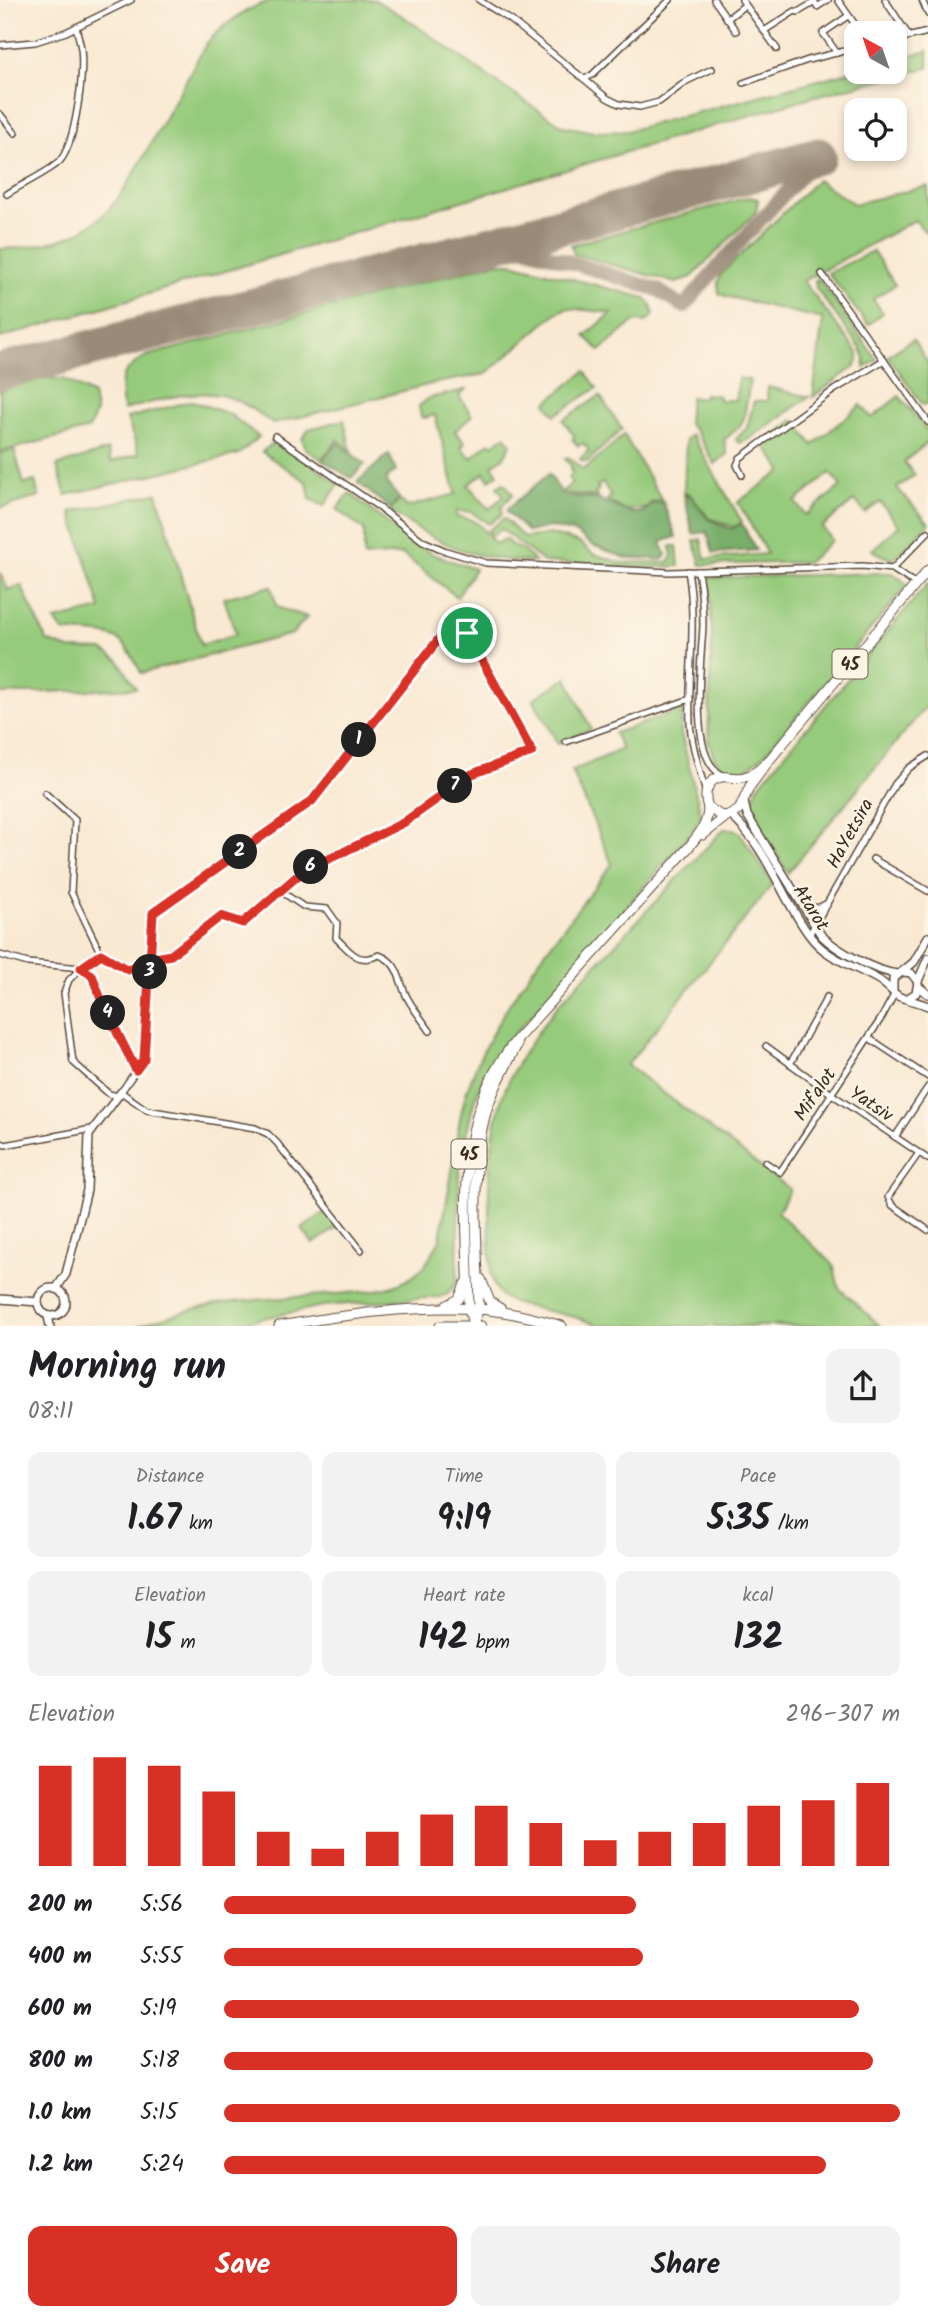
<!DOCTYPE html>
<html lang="en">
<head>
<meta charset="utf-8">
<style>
	body { margin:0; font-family:Kalam,sans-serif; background:#f2f2f2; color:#202124; height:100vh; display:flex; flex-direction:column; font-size:26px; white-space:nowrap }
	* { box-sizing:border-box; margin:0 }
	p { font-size:23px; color:#757577 }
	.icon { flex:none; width:38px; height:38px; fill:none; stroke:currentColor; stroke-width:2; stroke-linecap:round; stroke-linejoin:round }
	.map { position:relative; height:1326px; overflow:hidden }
	.details { display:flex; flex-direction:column; background:#fff; flex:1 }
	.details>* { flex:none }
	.needle { width:46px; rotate:320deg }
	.fabs { position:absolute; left:844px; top:21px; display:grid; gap:14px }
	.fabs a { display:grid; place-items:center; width:63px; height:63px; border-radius:14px; background:#fff; box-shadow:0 4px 10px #0003; font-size:35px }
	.pin { position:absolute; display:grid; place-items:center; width:60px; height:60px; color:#fff; margin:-30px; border:4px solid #fff; border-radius:50%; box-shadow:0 2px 7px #0007 }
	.km { position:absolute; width:35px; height:35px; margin:-18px; border-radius:50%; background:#222; color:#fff; font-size:19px; line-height:35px; text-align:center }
	.round { display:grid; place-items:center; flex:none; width:74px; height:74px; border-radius:14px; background:#f2f2f2 }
	.headline { display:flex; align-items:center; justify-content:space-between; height:119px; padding:0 28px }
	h1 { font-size:38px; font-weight:700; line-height:52px }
	.stats { display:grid; grid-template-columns:repeat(3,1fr); gap:10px; height:119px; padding:7px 28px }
	.stats div { display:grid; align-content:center; border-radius:14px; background:#f2f2f2; text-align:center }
	.stats b { font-size:35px; font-weight:700 }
	.stats small { font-size:19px; font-weight:400 }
	.stats p { font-size:19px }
	.chart { height:196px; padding:14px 28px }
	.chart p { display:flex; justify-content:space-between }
	.chart svg { width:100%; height:126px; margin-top:7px; stroke:#d93025; stroke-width:6 }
	.action { display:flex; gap:14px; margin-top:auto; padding:14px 28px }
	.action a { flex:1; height:80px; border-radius:14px; background:#d93025; color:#fff; font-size:28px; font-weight:700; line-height:80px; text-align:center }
	.action a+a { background:#f2f2f2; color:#202124 }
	ul { padding:0 28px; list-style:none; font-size:23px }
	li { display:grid; grid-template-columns:112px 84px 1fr; align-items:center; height:52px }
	li i { height:18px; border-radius:9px; background:#d93025 }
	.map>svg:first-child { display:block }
	.green { fill:#96ca7b; stroke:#687a4c; stroke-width:2; fill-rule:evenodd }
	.forest { fill:#78ae6b; stroke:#5a6c44; stroke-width:2 }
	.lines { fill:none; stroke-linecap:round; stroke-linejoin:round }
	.taxiway { stroke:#9a8a78; stroke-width:14 }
	.runway { stroke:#9a8a78; stroke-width:37 }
	.street-casing { stroke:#584739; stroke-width:8 }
	.secondary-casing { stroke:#584739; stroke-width:10 }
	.highway-casing { stroke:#584739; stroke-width:11 }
	.street { stroke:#fff; stroke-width:5 }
	.secondary { stroke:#fff; stroke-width:7 }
	.highway { stroke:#fff; stroke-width:9 }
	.route-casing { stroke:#fff; stroke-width:14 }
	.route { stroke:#d93025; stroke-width:9 }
	.labels { text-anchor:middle; stroke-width:5; stroke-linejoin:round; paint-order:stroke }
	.shield { fill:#fcf5e5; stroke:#75675a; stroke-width:2 }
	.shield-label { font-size:18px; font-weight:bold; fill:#3b2a1e }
	.street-label { font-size:19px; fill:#3b2a1e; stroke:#fcf5e5 }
</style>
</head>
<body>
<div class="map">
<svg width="928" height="1326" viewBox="0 0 928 1326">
	<rect width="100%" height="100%" fill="#fcf5e5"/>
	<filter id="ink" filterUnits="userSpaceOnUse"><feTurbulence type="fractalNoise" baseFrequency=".0143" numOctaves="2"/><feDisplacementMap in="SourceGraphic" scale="14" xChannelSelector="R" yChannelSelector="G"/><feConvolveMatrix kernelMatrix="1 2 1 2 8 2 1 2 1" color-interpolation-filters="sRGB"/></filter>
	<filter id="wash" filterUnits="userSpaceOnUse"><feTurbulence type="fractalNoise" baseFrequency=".00686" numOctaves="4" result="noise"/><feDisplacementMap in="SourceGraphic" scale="28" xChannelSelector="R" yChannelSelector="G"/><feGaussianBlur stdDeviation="1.57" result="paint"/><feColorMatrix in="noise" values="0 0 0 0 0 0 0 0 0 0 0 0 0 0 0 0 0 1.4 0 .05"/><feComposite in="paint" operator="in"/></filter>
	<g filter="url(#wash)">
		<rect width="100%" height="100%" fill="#f9e9d3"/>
		<!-- green -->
		<g class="green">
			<path d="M274,0H375L404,17L506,89L563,126L594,132L627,131L856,70L894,72V60L928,51V68L815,96L0,338V249C32,248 70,242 96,221C123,200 137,167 154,138C171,107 188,76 206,44C225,23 246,7 274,0Z"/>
			<path d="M817,180L854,204L928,186V235L915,220L803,281L858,353V361L855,366L813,397L823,319L725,296L719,293L718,282L722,273Z"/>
			<path d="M749,197L758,199L756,212L692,277L676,283L574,254L571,245Z"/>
			<path d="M873,251L895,285L873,299L883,313L868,325L828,273Z"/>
			<path d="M495,263H512L645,298L651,305L654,315L646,322L635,321L600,351L585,336L612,313L567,308L556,313L486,374L435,383L273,424C261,416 249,405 236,400C199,384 159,401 123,410C120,379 118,373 146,356Z"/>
			<path d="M819,279L877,360L864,368L865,358L861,349L816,288L815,280Z"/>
			<path d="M913,339L928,363V403L923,405L888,356Z"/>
			<path d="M585,371L597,388L555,415L546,403Z"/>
			<path d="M44,378L64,379L93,395L96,412L89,429L0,452V390Z"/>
			<path d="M739,378L750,380L744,418L740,426L724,440L727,454L715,464L695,430L688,424L690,397L702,399L704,394L719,396V400H735Z"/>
			<path d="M768,387L809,397L749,439L739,443L736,439L747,428L754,401H767Z"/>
			<path d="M465,390L459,396L472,416L455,431L465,443L461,447L471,458L490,442L493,445L505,436L511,444L504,457L492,465L498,474L489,480L484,473L468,485L489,509L504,496L497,487L504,483L513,494L502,506V514L489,524L471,512L457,511V517C478,518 483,529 495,544L505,539L513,546L522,549L535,562C475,561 439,545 390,511L400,500L407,507L456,494L435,415L424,418L421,417L419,406L429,398Z"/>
			<path d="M600,396L622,429L588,461L584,462L580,459L589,450L583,443L578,446L572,439L575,437L563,420Z"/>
			<path d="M899,396L928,431V442L904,462L915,475L897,488L928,522V525L912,543L892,560L872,550L899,526L880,502L865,513L855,500L822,527L832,540L808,562L701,565L694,541L701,539L705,559L767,554L738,502L782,471L764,444L794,420L813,445L861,405L872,418ZM830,473L841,486L806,515L795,502Z"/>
			<path d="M192,401L229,414L259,437L239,454L66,495L57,466L108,450L111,462L139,454L127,418Z"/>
			<path d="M344,420L351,451L338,440L321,459L306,449L302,439L309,429Z"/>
			<path d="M624,435L662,500L650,503L647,508L625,510L607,500L611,496L603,483L597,486L599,490L595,493L598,497L565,493L563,491L572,483L568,478L573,473L570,470L572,467L565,459L569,458L582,469L586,468Z"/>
			<path d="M692,435L742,522L734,527L709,518L689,494L684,493L686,439Z"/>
			<path d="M278,441L339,484L324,506L310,499L307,482L262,452L273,443Z"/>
			<path d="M14,449L24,484L35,481L39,497L0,508V453Z"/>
			<path d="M157,493L201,645L236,634L224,598L271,586L277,607L307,617L292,634L141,673C136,663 129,647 119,640C104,631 80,634 63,631L55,620L101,609L71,512Z"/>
			<path d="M350,493L407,539L435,555L475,569L457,597L402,554L364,557V530L337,509Z"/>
			<path d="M504,518L524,538L550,534L580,543L593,554L622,563L668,562L672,558L671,546H677L679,566L638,568L544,562L501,529L492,536L488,531Z"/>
			<path d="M0,572L8,590L21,585L47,641L69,649L103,650L119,661L136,688L0,694Z"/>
			<path d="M884,573H893L908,585L764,755L744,771L733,772L721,766L714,758L708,740L712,639L710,588L705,578Z"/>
			<path d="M928,583V704L788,873L752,813C750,802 754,795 759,785Z"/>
			<path d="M567,678L591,729L558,744L533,699Z"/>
			<path d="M682,710L681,733L701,815L694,829L542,1004L500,1049L486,1072L475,1098L462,1151L459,1178L457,1282L448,1294L439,1297L323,1306L224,1326H138C168,1316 199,1306 232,1302C266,1299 300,1297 334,1294C358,1292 386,1292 407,1280C424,1271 432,1255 440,1239C444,1214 449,1190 453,1165C457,1137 460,1109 470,1082C498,1004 563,930 612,864L572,771L622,749L614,733Z"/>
			<path d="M724,829H733L740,833L773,884L627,1065L790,1189L778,1213L833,1264L839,1288L880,1326H602L574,1317L513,1303L501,1296L495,1287L491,1275C489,1215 484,1156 502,1098C513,1064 537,1033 558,1005Z"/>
			<path d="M326,1211L338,1227L313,1244L302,1229Z"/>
		</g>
		<!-- forest -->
		<g class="forest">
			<path d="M338,443L365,464L351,478L322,460Z"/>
			<path d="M389,454L396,471L387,478V483L399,498L391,509L357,482Z"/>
			<path d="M549,474L563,495C574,497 585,497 596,499C613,502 637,525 651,504L663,502L676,537L661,542L666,555L663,559L626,558L592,545L576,533L550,527L528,532L507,512L508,508Z"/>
			<path d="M684,495L691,496L708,519L731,529L740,524L743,525L756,550L713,553L707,532L693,534Z"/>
		</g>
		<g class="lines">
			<!-- taxiway -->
			<path class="taxiway" d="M504,241L658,290L684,307C726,254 775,207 818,156"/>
			<!-- runway -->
			<path class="runway" d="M0,372L504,241L818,156"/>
		</g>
	</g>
	<g filter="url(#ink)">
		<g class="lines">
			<!-- street casing -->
			<g class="street-casing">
				<g id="street">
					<path d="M479,0L512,21L584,79L592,75L670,0"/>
					<path d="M714,0L736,31"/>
					<path d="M742,0L777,49"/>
					<path d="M838,0L861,33"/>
					<path d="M885,0L909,36"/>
					<path d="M922,0L928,14"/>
					<path d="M727,19L745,5"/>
					<path d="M764,31L795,11L798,12L815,2L817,7L828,0"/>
					<path d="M894,40L928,32"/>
					<path d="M0,45L35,42L66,32L131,0"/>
					<path d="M837,53L823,33L848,16"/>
					<path d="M584,79L607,98L619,104L640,107L659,102L687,81L712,69"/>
					<path d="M743,83L808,60L856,48"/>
					<path d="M0,114L15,133"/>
					<path d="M7,194C19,186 50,171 59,162C76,144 84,73 81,49C80,42 78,35 76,27"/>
					<path d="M822,274L928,422"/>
					<path d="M275,436L380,508L423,541L446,551L486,563L669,572L863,566L892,569L916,584"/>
					<path d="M742,475L737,465L740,458L834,390L884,360"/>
					<path d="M892,569L928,532"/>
					<path d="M688,571C697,621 688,671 690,722C691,745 699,767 705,790"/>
					<path d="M698,571C701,589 703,607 703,625C702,658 687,761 723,775"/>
					<path d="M566,742L690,699"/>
					<path d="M45,793L75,820L71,892L101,954L81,968L92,975L102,1002L137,1070"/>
					<path d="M873,859L928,891"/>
					<path d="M279,890L302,871L403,823L472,774L532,752L467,633L452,625L445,630L312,801L153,913L144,1059L121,1092L147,1110L255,1128L268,1134L277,1143L361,1250"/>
					<path d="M809,935L895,784L909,768L928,756"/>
					<path d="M101,954L128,969L143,960L171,955L221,916L243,923L279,890L304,907L327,909L337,923L336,938C351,952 357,965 379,955C401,963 398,982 408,999C414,1010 423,1021 430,1031"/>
					<path d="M0,955L28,963L81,968L69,980L64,993L73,1062L109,1094L118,1096"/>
					<path d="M869,1038L928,1077"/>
					<path d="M766,1046L833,1095L928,1159"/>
					<path d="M790,1064L827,997"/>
					<path d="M895,1137L928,1087"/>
					<path d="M0,1142L5,1145L92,1129"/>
					<path d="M919,1153L888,1197L892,1205L928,1230"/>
					<path d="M765,1162L780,1172L882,1017L895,993"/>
				</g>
			</g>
			<!-- secondary casing -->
			<g class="secondary-casing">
				<g id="secondary">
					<path d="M744,802L747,815L821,935C837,951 876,972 898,974"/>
					<path d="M730,815C768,847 781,898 810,936C826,958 854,966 877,979C886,984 891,991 898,996C903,999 920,1002 928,1006"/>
					<path d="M802,902C810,909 817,911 826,905"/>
					<path d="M904,972L911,973L918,982L916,993L908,998"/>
					<path d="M918,981L928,958"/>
					<path d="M918,986L928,994"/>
					<path d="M893,989V979L914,962L928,937"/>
					<circle cx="52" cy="1302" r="14"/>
					<path d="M56,1289L66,1274L87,1190L89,1135L121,1092"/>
					<path d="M0,1299L38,1302"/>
					<path d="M48,1316L50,1326"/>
				</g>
			</g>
			<!-- highway casing -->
			<g class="highway-casing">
				<g id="highway">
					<path d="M771,758C763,766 755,775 744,777C736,779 729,776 722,777C707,779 703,794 708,807L721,816L730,815L739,810L750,786L771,758L928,570"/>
					<path d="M703,835L727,816"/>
					<path d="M481,1279L490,1302L501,1309"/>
					<path d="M446,1306L459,1299L465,1284"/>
					<path d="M473,1323L479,1309C478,1247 469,1168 487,1109C494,1087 506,1066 517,1045"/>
					<path d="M473,1325L469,1309C468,1213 451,1116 518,1038L688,848C699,834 708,825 708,807"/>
					<path d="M279,1326C343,1315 413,1305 478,1309C506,1311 535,1318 562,1326"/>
					<path d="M440,1326H481"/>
				</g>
			</g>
			<!-- street -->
			<use href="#street" class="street"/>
			<!-- secondary -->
			<use href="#secondary" class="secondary"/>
			<!-- highway -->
			<use href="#highway" class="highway"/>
		</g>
	</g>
	<g class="lines" filter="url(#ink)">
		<!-- route casing -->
		<g class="route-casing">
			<path id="route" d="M467,633L452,625L445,631L312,801L153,913L144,1059L136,1070L102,1002L92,975L81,968L101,954L128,970L143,960L171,955L221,916L243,923L302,872L403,823L472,774L532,752L467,633"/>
		</g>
		<!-- route -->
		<use href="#route" class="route"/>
	</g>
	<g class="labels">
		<!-- shield labels -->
		<g class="shield">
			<rect x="832.5" y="649.5" width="35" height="29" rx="5"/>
			<rect x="451.5" y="1139.5" width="35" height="29" rx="5"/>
		</g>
		<g class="shield-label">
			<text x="850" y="670">45</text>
			<text x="469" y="1160">45</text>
		</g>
		<!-- street labels -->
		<g class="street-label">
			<text transform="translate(849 833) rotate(-61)" y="7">HaYetsira</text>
			<text transform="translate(812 907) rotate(58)" y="7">Atarot</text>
			<text transform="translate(814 1094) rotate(-56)" y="7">Mif'alot</text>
			<text transform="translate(872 1103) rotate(34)" y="7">Yatsiv</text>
		</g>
	</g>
</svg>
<div class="fabs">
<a><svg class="needle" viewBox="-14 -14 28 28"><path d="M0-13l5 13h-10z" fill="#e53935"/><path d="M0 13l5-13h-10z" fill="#757577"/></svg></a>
<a><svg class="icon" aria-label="locate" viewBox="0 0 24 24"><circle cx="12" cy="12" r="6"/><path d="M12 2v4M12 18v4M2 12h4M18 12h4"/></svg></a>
</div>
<div class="pin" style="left:467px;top:633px;background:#1e9e55"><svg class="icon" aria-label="arrive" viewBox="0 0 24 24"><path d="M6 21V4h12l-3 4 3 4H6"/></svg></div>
<b class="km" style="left:359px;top:740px">1</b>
<b class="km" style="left:240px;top:852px">2</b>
<b class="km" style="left:150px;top:972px">3</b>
<b class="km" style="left:108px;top:1013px">4</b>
<b class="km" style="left:311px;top:867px">6</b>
<b class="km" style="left:455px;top:786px">7</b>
</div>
<section class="details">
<div class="headline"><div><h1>Morning run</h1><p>08:11</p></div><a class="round"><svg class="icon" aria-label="share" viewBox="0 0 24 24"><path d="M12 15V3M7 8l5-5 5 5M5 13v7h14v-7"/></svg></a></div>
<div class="stats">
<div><p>Distance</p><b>1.67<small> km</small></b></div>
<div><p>Time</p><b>9:19</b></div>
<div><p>Pace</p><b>5:35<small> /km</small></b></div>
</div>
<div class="stats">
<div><p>Elevation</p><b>15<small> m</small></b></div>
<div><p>Heart rate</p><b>142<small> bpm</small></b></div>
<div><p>kcal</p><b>132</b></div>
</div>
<div class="chart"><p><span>Elevation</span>296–307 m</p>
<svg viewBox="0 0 160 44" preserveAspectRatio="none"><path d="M5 44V9M15 44V6M25 44V9M35 44V18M45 44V32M55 44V38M65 44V32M75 44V26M85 44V23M95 44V29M105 44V35M115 44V32M125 44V29M135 44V23M145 44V21M155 44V15"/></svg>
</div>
<ul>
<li><b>200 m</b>5:56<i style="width:61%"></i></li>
<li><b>400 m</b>5:55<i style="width:62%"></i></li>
<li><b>600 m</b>5:19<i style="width:94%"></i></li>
<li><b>800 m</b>5:18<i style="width:96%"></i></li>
<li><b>1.0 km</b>5:15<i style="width:100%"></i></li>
<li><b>1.2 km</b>5:24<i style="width:89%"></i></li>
</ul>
<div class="action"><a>Save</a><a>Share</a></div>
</section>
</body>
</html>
